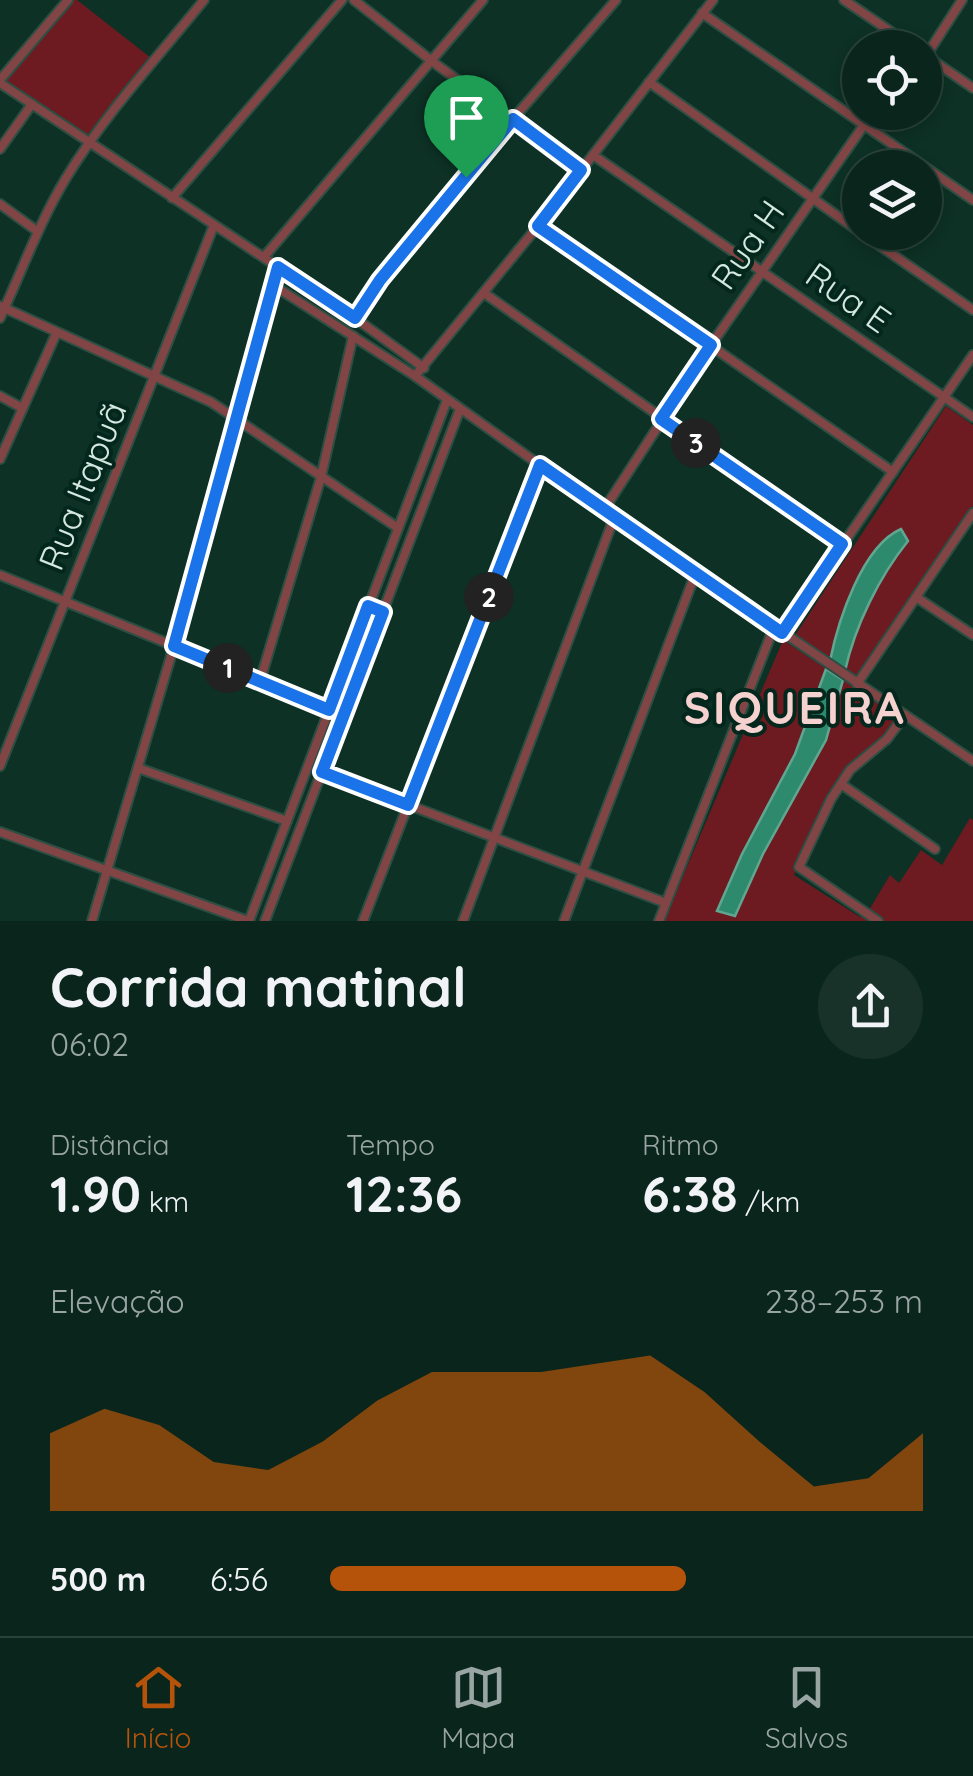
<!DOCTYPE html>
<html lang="pt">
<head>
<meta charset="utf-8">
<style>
	body { margin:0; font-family:Quicksand,sans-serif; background:#183129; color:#f1f3f6; height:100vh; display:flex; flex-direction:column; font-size:38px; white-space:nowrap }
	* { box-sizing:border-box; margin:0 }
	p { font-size:32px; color:#99a5a3 }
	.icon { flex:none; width:55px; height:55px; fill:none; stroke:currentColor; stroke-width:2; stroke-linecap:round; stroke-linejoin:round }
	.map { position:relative; height:921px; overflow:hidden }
	.sheet { display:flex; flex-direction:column; background:#0a251c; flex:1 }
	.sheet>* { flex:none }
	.fabs { position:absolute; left:842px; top:30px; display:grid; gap:20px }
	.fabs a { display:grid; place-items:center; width:100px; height:100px; border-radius:50%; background:#0a251c; box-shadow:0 5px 15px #0003,0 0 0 2px #2a423b; font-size:50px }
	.pin { position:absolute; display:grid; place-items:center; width:85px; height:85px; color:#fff; margin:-102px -42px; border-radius:50% 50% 50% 0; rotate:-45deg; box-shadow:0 0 10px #0007 }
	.pin .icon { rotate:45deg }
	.km { position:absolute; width:50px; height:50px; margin:-25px; border-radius:50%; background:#222; color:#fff; font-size:28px; line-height:50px; text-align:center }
	.round { display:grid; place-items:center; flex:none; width:105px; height:105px; border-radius:52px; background:#183129 }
	.headline { display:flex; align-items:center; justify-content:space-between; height:170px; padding:0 50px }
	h1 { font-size:55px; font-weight:700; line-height:75px }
	.metrics { display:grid; grid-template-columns:repeat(3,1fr); gap:15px; height:170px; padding:10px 50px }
	.metrics div { display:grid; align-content:center }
	.metrics b { font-size:50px; font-weight:700 }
	.metrics small { font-size:28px; font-weight:400 }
	.metrics p { font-size:28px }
	.chart { height:280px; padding:20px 50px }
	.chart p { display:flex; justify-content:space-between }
	.chart svg { width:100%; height:180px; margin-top:10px; fill:#b45309; opacity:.7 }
	ul { padding:0 50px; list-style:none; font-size:32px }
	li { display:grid; grid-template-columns:160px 120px 1fr; align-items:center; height:75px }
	li i { height:25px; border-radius:12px; background:#b45309 }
	.dock { display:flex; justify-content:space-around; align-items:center; height:140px; border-top:2px solid #2a423b; background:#0a251c; font-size:28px; color:#99a5a3 }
	.dock a { display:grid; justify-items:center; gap:5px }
	.dock .on { color:#b45309 }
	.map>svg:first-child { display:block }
	.green { fill:#6d1a21 }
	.water { fill:#2e8a6d; stroke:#60a690; stroke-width:2.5 }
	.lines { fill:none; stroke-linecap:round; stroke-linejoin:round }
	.street-casing { stroke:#2d4e43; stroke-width:12 }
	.street { stroke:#814545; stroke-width:8 }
	.route-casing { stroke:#fff; stroke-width:20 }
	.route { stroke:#1a73e8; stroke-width:12 }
	.labels { text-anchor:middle; stroke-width:8; stroke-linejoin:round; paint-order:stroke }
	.street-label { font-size:35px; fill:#d5e8e0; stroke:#03271c }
	.district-label { font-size:45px; font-weight:bold; letter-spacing:2.5px; fill:#f5d1d0; stroke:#03271c }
</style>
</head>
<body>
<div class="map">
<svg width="973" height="921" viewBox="0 0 973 921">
	<rect width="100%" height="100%" fill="#0d3125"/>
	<!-- green -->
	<g class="green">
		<path d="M72,0H77L151,58L88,137L2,79Z"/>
		<path d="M946,406L973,425V506L855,679L794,637Z"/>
		<path d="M783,640L899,717L888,736L848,770L794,875L860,917L866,915L890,875L899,883L921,850L942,865L970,818L973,820V921H664Z"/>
	</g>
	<!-- water -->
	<g class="water">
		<path d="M901,529L908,541C879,577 855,626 845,671L830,661C838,621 862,546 901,529Z"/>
		<path d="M826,669L843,680L826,740L763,854L735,916L717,911L742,854L795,754Z"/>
	</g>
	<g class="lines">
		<!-- street casing -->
		<g class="street-casing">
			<g id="street">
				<path d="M354,0L433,62L581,170"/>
				<path d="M844,0L915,48"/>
				<path d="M702,13L973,200"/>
				<path d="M925,55L973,88"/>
				<path d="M926,56L962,0"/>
				<path d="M0,80L68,0"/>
				<path d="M649,82L860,232"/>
				<path d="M0,83L355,318L424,368"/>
				<path d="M0,149L32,104"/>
				<path d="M593,155L973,417"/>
				<path d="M172,198L342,0"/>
				<path d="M0,204L37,231"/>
				<path d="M538,226L893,472"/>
				<path d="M860,232L973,310"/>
				<path d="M264,257L483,0"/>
				<path d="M273,285L415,376L614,518L973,761"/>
				<path d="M484,293L842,544"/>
				<path d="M0,306L211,402L398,528"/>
				<path d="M0,318C22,271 39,223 66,178C105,114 157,58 204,0"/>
				<path d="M355,318L381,280L513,119L616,0"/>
				<path d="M415,376L538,226L713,0"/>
				<path d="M0,396L22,408"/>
				<path d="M0,459L56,334"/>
				<path d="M603,511L711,345L873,112"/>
				<path d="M0,575L329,709"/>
				<path d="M916,597L973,635"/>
				<path d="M782,633L973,355"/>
				<path d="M260,681L321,477L353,336"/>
				<path d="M857,684L973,513"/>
				<path d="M0,766L214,225"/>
				<path d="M138,768L287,821"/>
				<path d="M322,772L666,903"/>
				<path d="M841,784L935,849"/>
				<path d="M0,832L248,921"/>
				<path d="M92,921L174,646L278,267"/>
				<path d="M249,921L447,400"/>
				<path d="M265,921L460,409"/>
				<path d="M363,921L540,465"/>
				<path d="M463,921L614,518"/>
				<path d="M564,921L696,572"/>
				<path d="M659,921L774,627"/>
				<path d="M878,921L799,867L831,799L850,770L887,739L905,715"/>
			</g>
		</g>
		<!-- street -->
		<use href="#street" class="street"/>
	</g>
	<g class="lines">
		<!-- route casing -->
		<g class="route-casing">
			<path id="route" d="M513,119L581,170L538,226L711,345L661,419L842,544L782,633L540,465L408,805L322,772L383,612L368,606L329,710L174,646L278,267L355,318L380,280Z"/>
		</g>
		<!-- route -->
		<use href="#route" class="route"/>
	</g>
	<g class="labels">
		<!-- street labels -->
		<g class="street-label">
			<text transform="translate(748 245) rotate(-55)" y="12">Rua H</text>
			<text transform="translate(848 298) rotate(35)" y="12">Rua E</text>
			<text transform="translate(83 486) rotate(-68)" y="12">Rua Itapuã</text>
		</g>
		<!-- district labels -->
		<g class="district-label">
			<text x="795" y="724">SIQUEIRA</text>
		</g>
	</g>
</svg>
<div class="fabs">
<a><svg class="icon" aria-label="locate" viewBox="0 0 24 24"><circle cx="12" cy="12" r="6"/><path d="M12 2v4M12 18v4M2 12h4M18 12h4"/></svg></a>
<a><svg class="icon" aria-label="layers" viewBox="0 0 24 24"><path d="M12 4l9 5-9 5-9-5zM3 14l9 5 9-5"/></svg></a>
</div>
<div class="pin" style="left:466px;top:177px;background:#1e9e55"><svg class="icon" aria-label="arrive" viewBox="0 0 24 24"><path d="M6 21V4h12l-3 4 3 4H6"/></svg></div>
<b class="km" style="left:228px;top:668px">1</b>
<b class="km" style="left:489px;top:597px">2</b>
<b class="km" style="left:696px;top:443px">3</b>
</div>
<section class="sheet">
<div class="headline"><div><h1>Corrida matinal</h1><p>06:02</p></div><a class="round"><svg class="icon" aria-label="share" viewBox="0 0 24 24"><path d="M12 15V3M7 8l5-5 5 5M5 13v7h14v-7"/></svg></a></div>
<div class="metrics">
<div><p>Distância</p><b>1.90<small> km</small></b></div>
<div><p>Tempo</p><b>12:36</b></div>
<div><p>Ritmo</p><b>6:38<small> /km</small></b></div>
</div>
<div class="chart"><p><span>Elevação</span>238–253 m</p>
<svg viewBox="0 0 160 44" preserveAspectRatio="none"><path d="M0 44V25L10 19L20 23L30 32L40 34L50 27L60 17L70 10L80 10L90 10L100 8L110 6L120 15L130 27L140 38L150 36L160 25V44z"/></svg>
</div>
<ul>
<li><b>500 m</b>6:56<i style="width:60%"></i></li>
</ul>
</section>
<nav class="dock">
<a class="on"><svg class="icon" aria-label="home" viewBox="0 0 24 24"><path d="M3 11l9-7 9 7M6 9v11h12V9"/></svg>Início</a>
<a><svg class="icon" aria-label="map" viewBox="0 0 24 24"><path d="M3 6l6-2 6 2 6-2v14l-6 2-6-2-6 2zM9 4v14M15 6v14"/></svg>Mapa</a>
<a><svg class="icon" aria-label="saved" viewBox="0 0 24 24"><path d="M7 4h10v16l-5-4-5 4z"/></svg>Salvos</a>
</nav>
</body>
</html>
